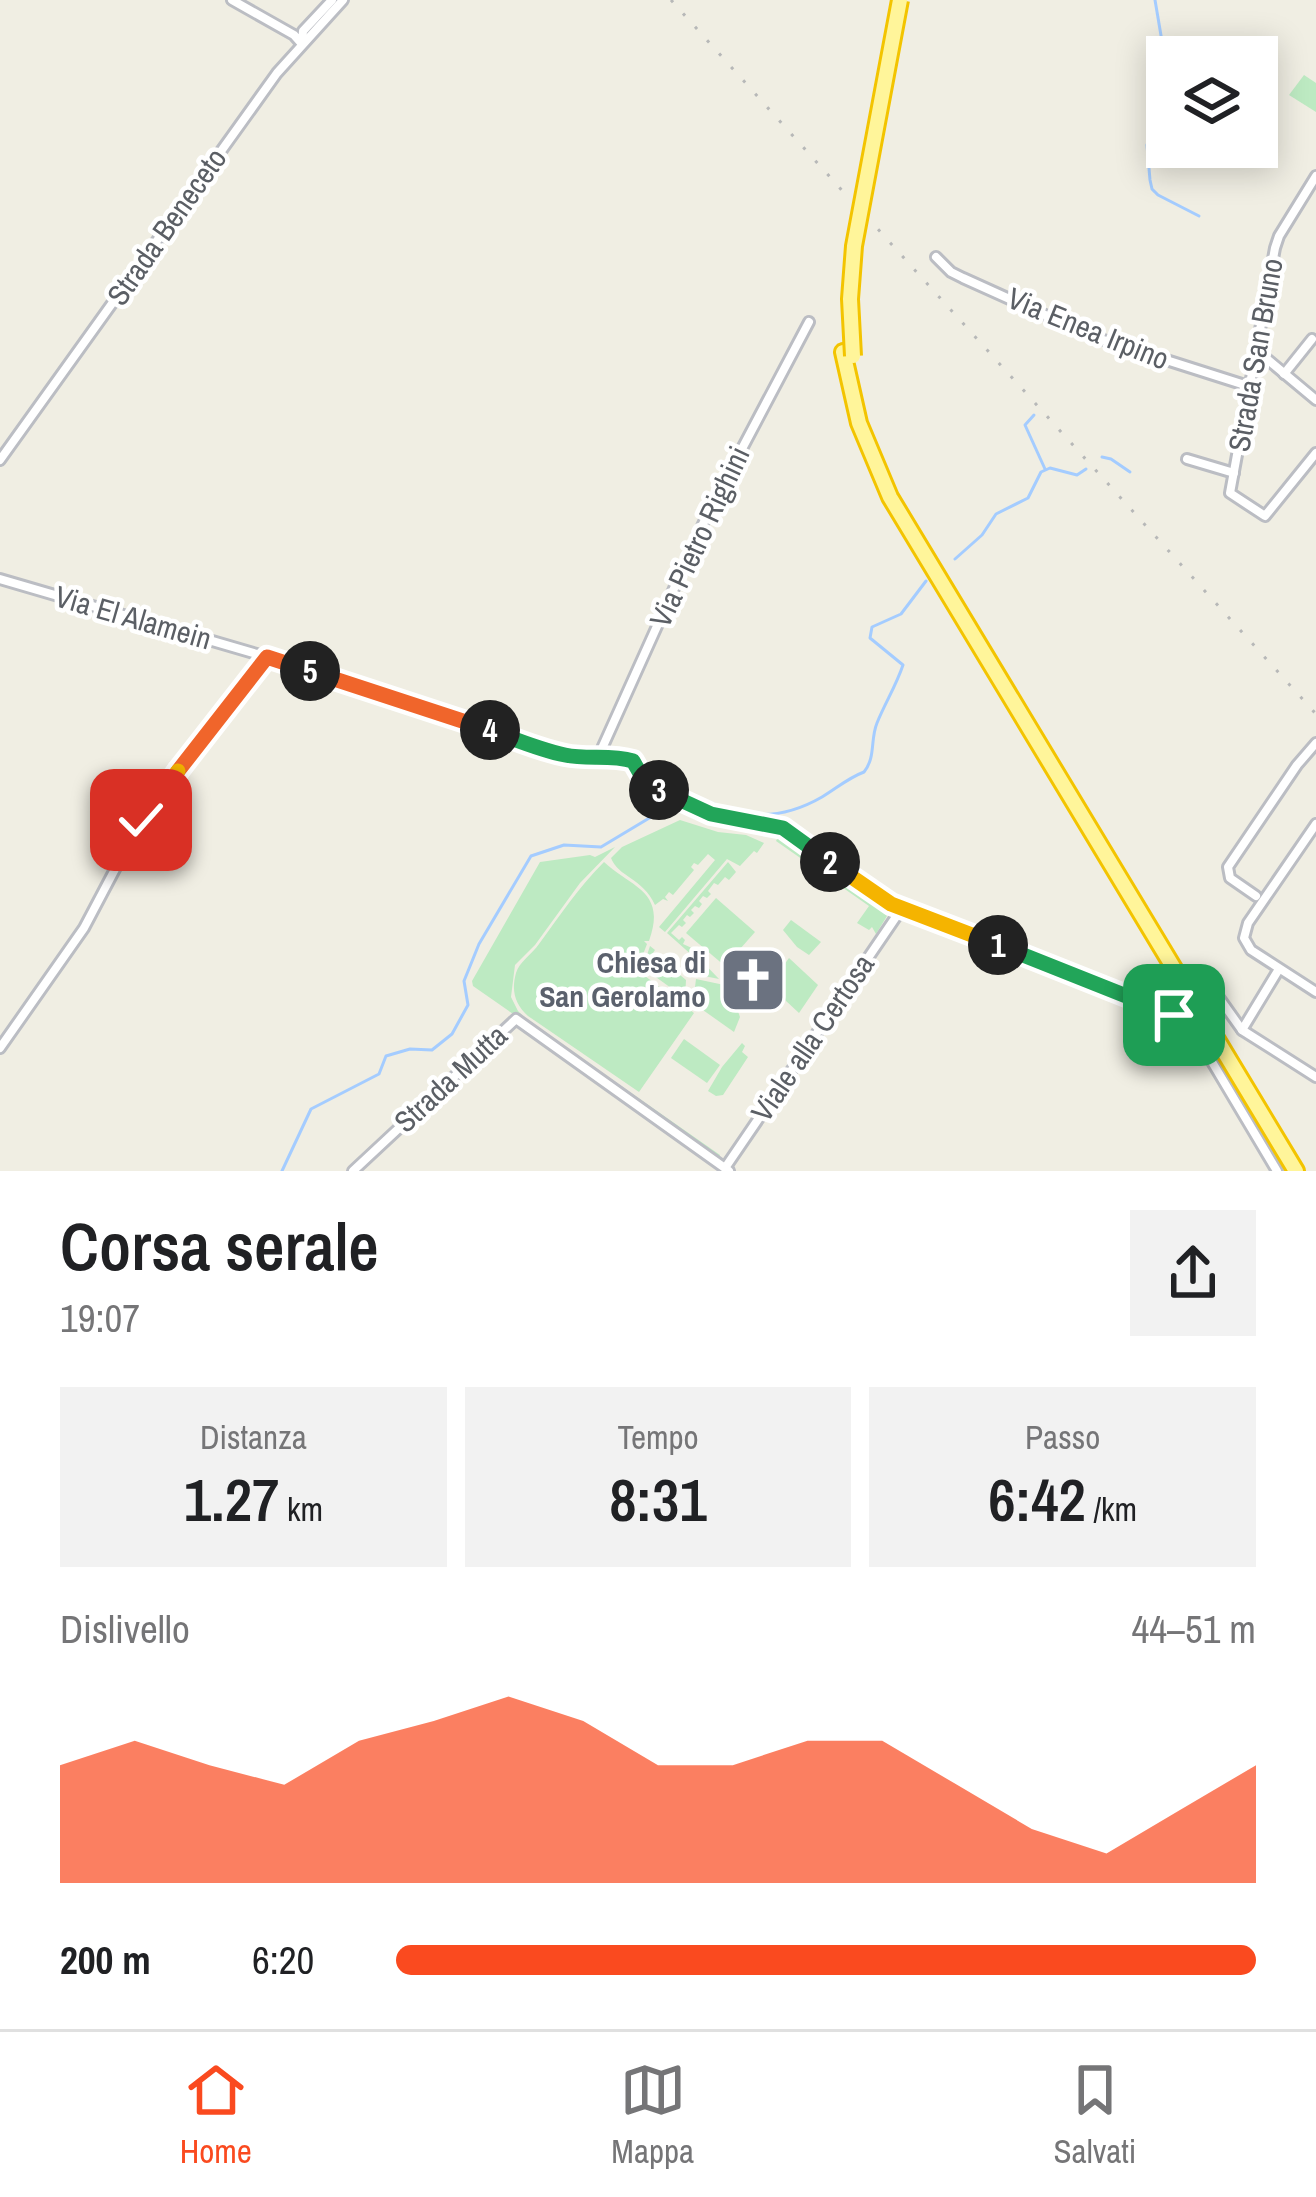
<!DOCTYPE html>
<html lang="it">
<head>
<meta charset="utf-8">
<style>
	body { margin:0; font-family:"Archivo Narrow",sans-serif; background:#f2f2f2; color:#202124; height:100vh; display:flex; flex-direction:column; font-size:45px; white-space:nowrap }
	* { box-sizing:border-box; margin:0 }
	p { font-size:39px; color:#757577 }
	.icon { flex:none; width:66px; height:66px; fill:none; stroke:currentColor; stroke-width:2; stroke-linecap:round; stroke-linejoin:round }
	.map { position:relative; height:1171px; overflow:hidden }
	.sheet { display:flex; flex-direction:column; background:#fff; flex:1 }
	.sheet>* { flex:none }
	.fabs { position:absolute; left:1146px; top:36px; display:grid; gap:24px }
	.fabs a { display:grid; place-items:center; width:132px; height:132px; border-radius:0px; background:#fff; box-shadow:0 6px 30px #0003; font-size:60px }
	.pin { position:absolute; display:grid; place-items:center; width:102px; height:102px; color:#fff; margin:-51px; border-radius:24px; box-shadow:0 6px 18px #0006 }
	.km { position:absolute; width:60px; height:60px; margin:-30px; border-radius:50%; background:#222; color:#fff; font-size:33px; line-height:60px; text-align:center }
	.round { display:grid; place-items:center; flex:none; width:126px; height:126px; border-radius:0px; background:#f2f2f2 }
	.summary { display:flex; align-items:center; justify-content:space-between; height:204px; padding:0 60px }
	h1 { font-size:66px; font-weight:600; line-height:90px }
	.stats { display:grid; grid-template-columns:repeat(3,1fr); gap:18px; height:204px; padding:12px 60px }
	.stats div { display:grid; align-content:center; border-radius:0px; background:#f2f2f2; text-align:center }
	.stats b { font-size:60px; font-weight:600 }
	.stats small { font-size:33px; font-weight:400 }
	.stats p { font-size:33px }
	.chart { height:336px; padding:24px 60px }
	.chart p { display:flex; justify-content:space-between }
	.chart svg { width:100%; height:216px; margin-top:12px; fill:#fa4a1f; opacity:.7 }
	ul { padding:0 60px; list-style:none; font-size:39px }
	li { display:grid; grid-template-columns:192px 144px 1fr; align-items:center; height:90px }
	li i { height:30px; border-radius:15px; background:#fa4a1f }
	.tab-bar { display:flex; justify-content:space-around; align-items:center; height:168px; border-top:3px solid #e0e0e0; background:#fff; font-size:33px; color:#757577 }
	.tab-bar a { display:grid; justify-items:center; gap:6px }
	.tab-bar .active { color:#fa4a1f }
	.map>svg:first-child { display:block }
	.green { fill:#bdeac2 }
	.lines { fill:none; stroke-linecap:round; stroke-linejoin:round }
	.stream { stroke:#a4ccff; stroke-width:3 }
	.minor-casing { stroke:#bbbdc3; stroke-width:14 }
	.trunk-casing { stroke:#f3c400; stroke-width:20 }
	.minor { stroke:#fff; stroke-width:8 }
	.trunk { stroke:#fff59a; stroke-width:14 }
	.rail { stroke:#b7b8b8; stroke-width:3; stroke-dasharray:3 15; stroke-linecap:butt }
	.trunk-bridge-casing { stroke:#f3c400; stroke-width:20; stroke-linecap:butt }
	.trunk-bridge { stroke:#fff59a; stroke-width:14 }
	.split-1-casing { stroke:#fff; stroke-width:24 }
	.split-2-casing { stroke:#fff; stroke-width:24 }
	.split-3-casing { stroke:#fff; stroke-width:24 }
	.split-4-casing { stroke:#fff; stroke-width:24 }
	.split-5-casing { stroke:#fff; stroke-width:24 }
	.split-6-casing { stroke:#fff; stroke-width:24 }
	.split-7-casing { stroke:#fff; stroke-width:24 }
	.split-1 { stroke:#22a559; stroke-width:15 }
	.split-2 { stroke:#f5b400; stroke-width:15 }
	.split-3 { stroke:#22a559; stroke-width:15 }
	.split-4 { stroke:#22a559; stroke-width:15 }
	.split-5 { stroke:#f0652b; stroke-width:15 }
	.split-6 { stroke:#f0652b; stroke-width:15 }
	.split-7 { stroke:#f5b400; stroke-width:15 }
	.labels { text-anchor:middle; stroke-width:9; stroke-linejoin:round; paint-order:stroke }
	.street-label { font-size:30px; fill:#5b5f65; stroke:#fff }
	.worship-label { font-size:30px; font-weight:bold; fill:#5b616d; stroke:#fff; text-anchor:end }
</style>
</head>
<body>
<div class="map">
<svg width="1316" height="1171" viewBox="0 0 1316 1171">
	<rect width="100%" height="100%" fill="#f0eee3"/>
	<!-- green -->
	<g class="green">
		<path d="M1304,75L1316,83V112L1289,95Z"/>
		<path d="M677,802L702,814L783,830L890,906L893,913L887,910L884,913L887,916L876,934L872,927L869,930L857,923L869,906L776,841L779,835L772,831L768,836C737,826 699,830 674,806Z"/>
		<path d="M680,820L718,832L746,835L764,843L757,853L754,851L740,866L727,859L665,932L659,927L715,860L708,854L698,865L694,863L691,867L694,870L673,895L669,892L665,897L668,901L663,899L655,905C643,878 618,877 611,858L622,847Z"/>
		<path d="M615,847L580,883L535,945L515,965L511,997L518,1011L528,1021L720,1155L719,1158L473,986L472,981L540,862L590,855L595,857Z"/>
		<path d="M604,862C632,888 667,891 649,941H644L647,944L639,965L632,960L629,964L694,1013L639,1092L528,1016C515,1004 511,991 516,973C519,962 532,954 539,944C560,915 579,887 604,862Z"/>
		<path d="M728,862L736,872L729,880L725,877L718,885L714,883L708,891L711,894L707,898L703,896L699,901L702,904L699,908L695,906L691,910L694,913L690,917L687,915L683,920L686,923L682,927L679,925L671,933L679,940L682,937L685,940L683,944L694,949L693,952L719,979L699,975L692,968L694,957L667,933Z"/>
		<path d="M716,898L755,932L725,966L686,933Z"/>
		<path d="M791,920L821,942L809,955L797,947L783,930Z"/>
		<path d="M650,946L655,950L650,957L659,964L666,963L686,980L685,998L646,970L645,961Z"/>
		<path d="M789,958L818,985L799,1013L785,1000L778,973Z"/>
		<path d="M696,979L729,986L740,1017L734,1032L693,1003Z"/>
		<path d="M684,1039L720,1065L707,1083L671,1058Z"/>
		<path d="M742,1043L745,1046L742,1052L748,1057L723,1095L716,1096L708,1091L722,1067Z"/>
	</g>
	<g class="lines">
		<!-- stream -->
		<g class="stream">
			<path d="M1155,0L1167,71"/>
			<path d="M1167,87L1147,145L1150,180L1152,189L1158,195L1199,216"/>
			<path d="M1034,415L1025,425L1045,469"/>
			<path d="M1102,457L1111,459L1130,472"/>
			<path d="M955,559L982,535L996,514L1028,498L1041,472L1050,468L1077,475L1086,469"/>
			<path d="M282,1171L311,1109L379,1074L386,1056L410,1049L432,1050L452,1034L468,1005L464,981L479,944L531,856L564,845L601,847L666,808L683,791C735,814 770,827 822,797C837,788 848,778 864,772C876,757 870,740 877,723C885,703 896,686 903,665L870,638L872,627L901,614L926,581"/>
		</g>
		<!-- minor casing -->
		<g class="minor-casing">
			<g id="minor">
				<path d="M232,0L294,35L302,44L303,31L332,0"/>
				<path d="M1316,176L1279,236L1275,248L1230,493L1265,516L1316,453"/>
				<path d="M936,257L951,272L963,278L1094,337L1248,386"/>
				<path d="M1255,349L1316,400"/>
				<path d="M1284,374L1312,339"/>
				<path d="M1187,459L1234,473"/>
				<path d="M0,460L277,73L343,0"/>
				<path d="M0,579L267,657"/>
				<path d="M599,755L708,513L809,322"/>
				<path d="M1316,824L1248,923L1244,938L1251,950L1316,992"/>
				<path d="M1256,896L1230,878L1228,867L1297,765L1316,743"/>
				<path d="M1205,978L1242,1030L1316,1077"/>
				<path d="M1242,1030L1279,969"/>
				<path d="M0,1048L84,928L141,820L267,657L564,755L614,756L633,761L650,786L701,810L720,817L767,823L787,829L862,886L895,906L1170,1012L1184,1022L1199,1040L1277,1171"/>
				<path d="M725,1168L902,908"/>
				<path d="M353,1171L516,1019L729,1171"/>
			</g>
		</g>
		<!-- trunk casing -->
		<g class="trunk-casing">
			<path id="trunk" d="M843,352L859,423L890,497L1296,1171"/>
		</g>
		<!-- minor -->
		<use href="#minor" class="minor"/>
		<!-- trunk -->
		<use href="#trunk" class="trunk"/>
		<!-- rail -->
		<g class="rail">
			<path d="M671,0L847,196"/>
			<path d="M866,216L1316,714"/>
		</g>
		<!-- trunk-bridge casing -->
		<g class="trunk-bridge-casing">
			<path id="trunk-bridge" d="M853,356L850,299L854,246L900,0"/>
		</g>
		<!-- trunk-bridge -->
		<use href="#trunk-bridge" class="trunk-bridge"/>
	</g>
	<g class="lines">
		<!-- split-1 casing -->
		<g class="split-1-casing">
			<path id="split-1" d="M998,945L1174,1015"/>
		</g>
		<!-- split-2 casing -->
		<g class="split-2-casing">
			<path id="split-2" d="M830,862L891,904L998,945"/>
		</g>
		<!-- split-3 casing -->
		<g class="split-3-casing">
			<path id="split-3" d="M659,790L711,814L783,828L830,862"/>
		</g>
		<!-- split-4 casing -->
		<g class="split-4-casing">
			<path id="split-4" d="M490,730C514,739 540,750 565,755C588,760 610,754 633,761L645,782L659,790"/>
		</g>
		<!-- split-5 casing -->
		<g class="split-5-casing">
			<path id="split-5" d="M310,671L490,730"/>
		</g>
		<!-- split-6 casing -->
		<g class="split-6-casing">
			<path id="split-6" d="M178,771L267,657L310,671"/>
		</g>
		<!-- split-7 casing -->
		<g class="split-7-casing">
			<path id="split-7" d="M141,820L178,771"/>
		</g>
		<!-- split-1 -->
		<use href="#split-1" class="split-1"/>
		<!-- split-2 -->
		<use href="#split-2" class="split-2"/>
		<!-- split-3 -->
		<use href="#split-3" class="split-3"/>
		<!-- split-4 -->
		<use href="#split-4" class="split-4"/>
		<!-- split-5 -->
		<use href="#split-5" class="split-5"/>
		<!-- split-6 -->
		<use href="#split-6" class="split-6"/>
		<!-- split-7 -->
		<use href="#split-7" class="split-7"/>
	</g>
	<!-- icons -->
	<defs>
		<g id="church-square" transform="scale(3.45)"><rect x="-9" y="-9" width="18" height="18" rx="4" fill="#6b7280" stroke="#fff"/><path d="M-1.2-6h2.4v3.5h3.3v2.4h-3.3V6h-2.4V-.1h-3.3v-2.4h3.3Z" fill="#fff"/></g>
	</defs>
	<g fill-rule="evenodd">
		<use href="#church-square" x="753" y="980"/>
	</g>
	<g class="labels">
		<!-- street labels -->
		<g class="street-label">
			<text transform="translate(167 227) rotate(-55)" y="10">Strada Beneceto</text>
			<text transform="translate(1088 329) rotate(22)" y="10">Via Enea Irpino</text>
			<text transform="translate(1256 355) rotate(-80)" y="10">Strada San Bruno</text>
			<text transform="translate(700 537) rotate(-65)" y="10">Via Pietro Righini</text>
			<text transform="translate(133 618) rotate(16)" y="10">Via El Alamein</text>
			<text transform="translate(813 1038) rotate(-56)" y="10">Viale alla Certosa</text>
			<text transform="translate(451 1079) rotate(-43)" y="10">Strada Mutta</text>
		</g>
		<!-- worship labels -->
		<g class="worship-label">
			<text x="706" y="973">Chiesa di<tspan x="706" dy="34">San Gerolamo</tspan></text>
		</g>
	</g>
</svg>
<div class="fabs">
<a><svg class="icon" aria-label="layers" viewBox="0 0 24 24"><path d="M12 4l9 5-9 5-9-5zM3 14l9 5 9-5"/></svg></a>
</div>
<div class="pin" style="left:1174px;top:1015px;background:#1e9e55"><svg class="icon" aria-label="arrive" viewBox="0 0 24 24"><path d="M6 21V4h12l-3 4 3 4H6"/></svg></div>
<div class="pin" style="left:141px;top:820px;background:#d93025"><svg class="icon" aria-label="check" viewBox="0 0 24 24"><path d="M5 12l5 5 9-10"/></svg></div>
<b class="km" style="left:998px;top:945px">1</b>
<b class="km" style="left:830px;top:862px">2</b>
<b class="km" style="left:659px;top:790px">3</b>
<b class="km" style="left:490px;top:730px">4</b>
<b class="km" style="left:310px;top:671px">5</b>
</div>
<section class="sheet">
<div class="summary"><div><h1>Corsa serale</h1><p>19:07</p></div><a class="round"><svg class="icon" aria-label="share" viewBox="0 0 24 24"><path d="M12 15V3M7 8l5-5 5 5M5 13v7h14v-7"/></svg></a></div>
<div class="stats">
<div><p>Distanza</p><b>1.27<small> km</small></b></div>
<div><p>Tempo</p><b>8:31</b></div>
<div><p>Passo</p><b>6:42<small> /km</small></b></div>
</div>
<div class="chart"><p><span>Dislivello</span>44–51 m</p>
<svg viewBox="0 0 160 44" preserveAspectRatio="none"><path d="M0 44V20L10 15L20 20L30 24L40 15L50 11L60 6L70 11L80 20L90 20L100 15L110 15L120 24L130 33L140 38L150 29L160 20V44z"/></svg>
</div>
<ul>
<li><b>200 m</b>6:20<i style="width:100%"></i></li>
</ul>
</section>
<nav class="tab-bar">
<a class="active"><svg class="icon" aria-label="home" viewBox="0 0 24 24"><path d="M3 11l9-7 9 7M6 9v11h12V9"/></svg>Home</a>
<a><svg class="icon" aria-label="map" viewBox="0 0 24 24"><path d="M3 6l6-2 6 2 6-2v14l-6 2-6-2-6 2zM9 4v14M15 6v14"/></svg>Mappa</a>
<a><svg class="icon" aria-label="saved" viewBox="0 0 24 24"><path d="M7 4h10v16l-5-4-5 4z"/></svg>Salvati</a>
</nav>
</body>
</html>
